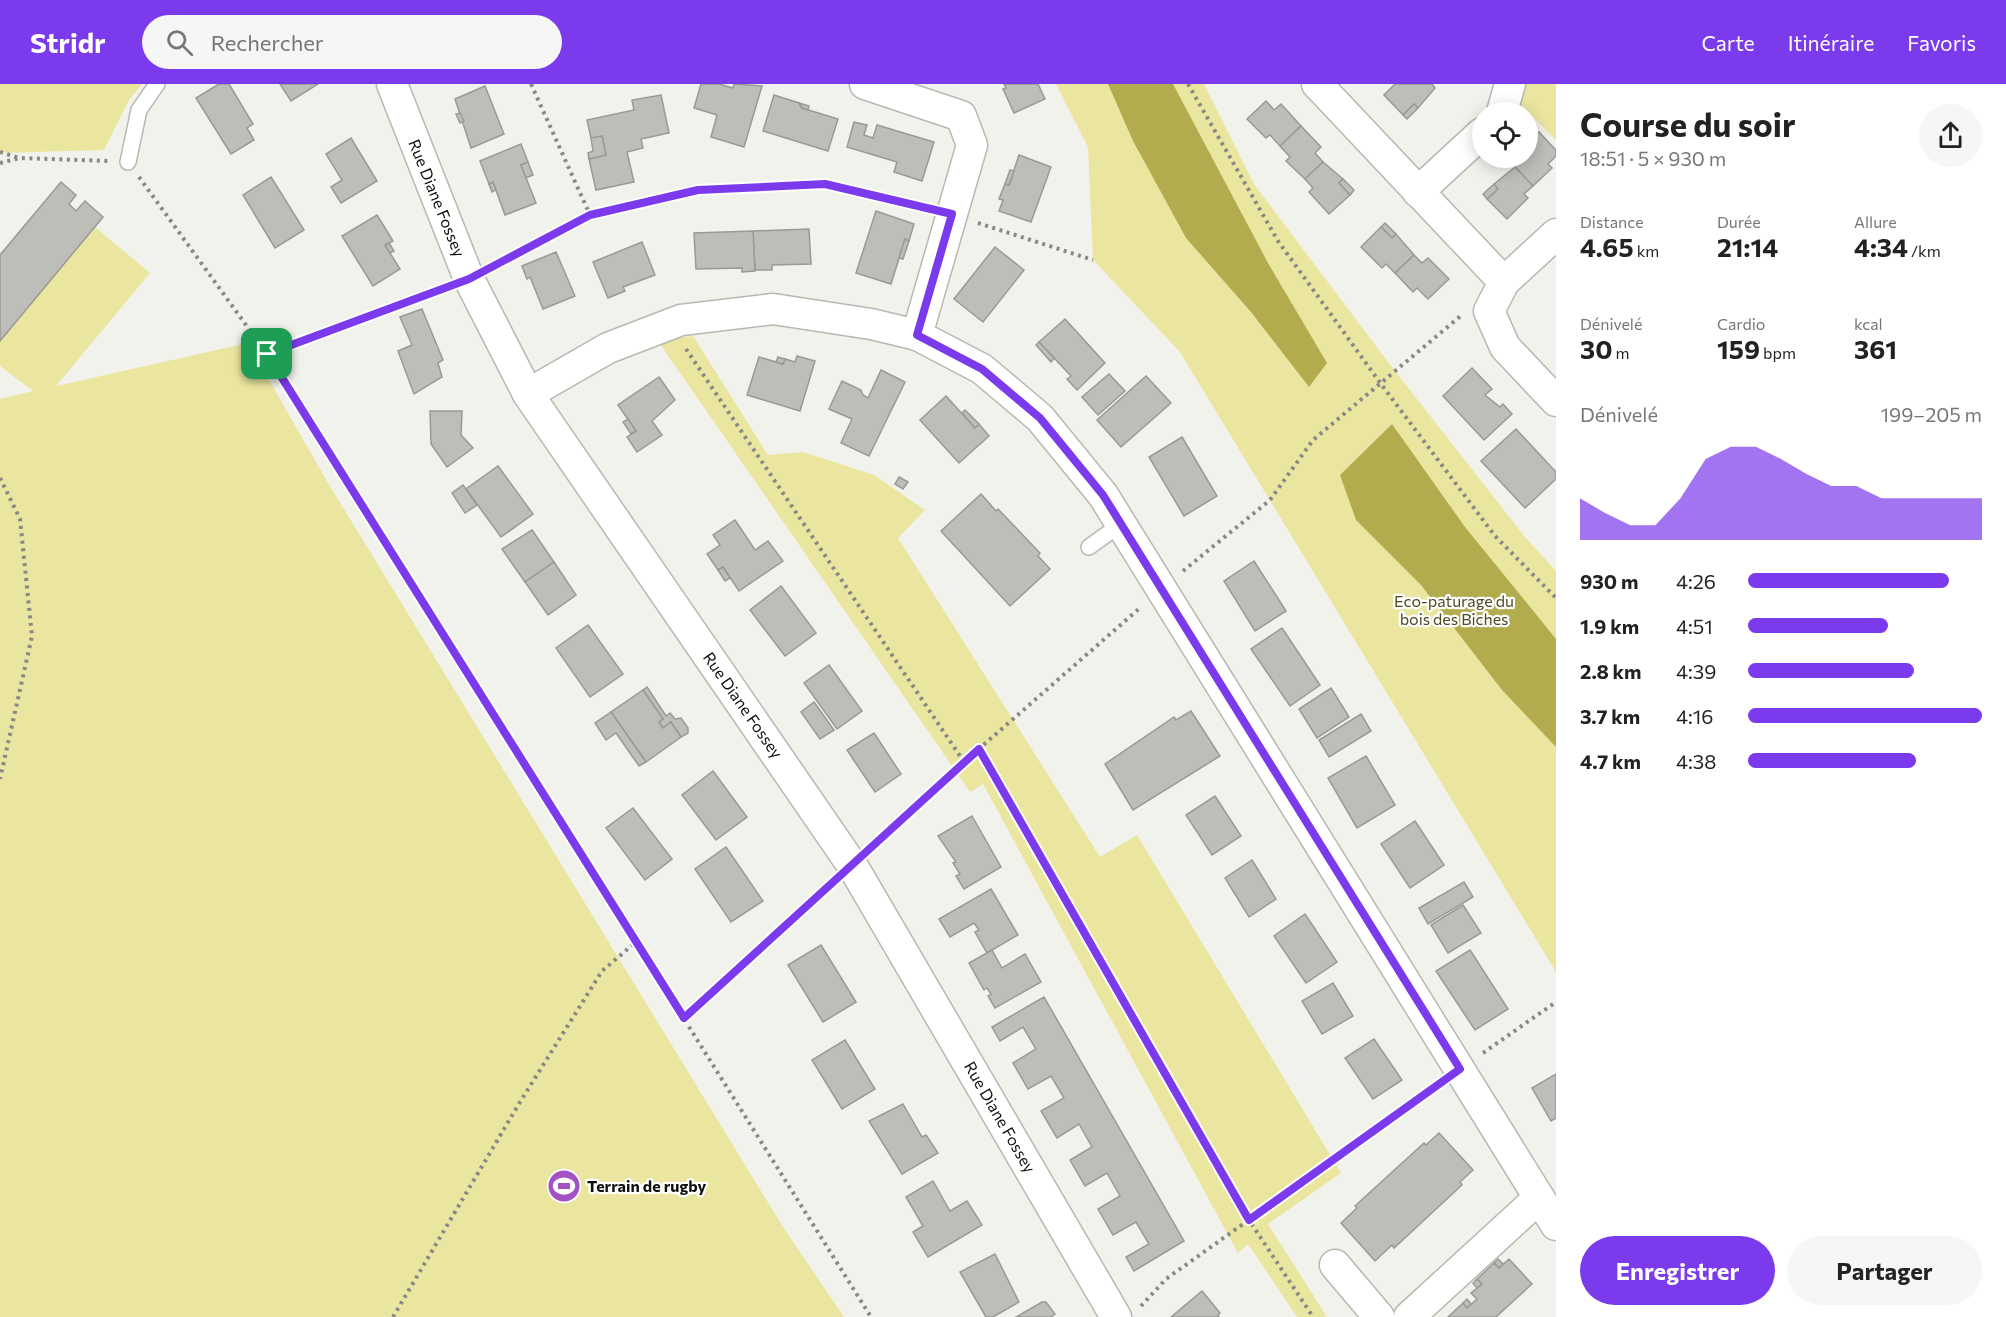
<!DOCTYPE html>
<html lang="fr">
<head>
<meta charset="utf-8">
<style>
	body { margin:0; font-family:Commissioner,sans-serif; background:#f6f6f6; color:#222; height:100vh; display:flex; flex-direction:column; font-size:22px; white-space:nowrap }
	* { box-sizing:border-box; margin:0 }
	p { font-size:20px; color:#767676 }
	.icon { flex:none; width:33px; height:33px; fill:none; stroke:currentColor; stroke-width:2; stroke-linecap:round; stroke-linejoin:round }
	.map { position:relative; flex:1; overflow:hidden }
	.panel { display:flex; flex-direction:column; background:#fff; width:450px }
	.panel>* { flex:none }
	.fabs { position:absolute; left:1472px; top:18px; display:grid; gap:12px }
	.fabs a { display:grid; place-items:center; width:66px; height:66px; border-radius:50%; background:#fff; box-shadow:0 3px 15px #0003; font-size:30px }
	.pin { position:absolute; display:grid; place-items:center; width:51px; height:51px; color:#fff; margin:-26px; border-radius:12px; box-shadow:0 3px 9px #0006 }
	.round { display:grid; place-items:center; flex:none; width:63px; height:63px; border-radius:32px; background:#f6f6f6 }
	.summary { display:flex; align-items:center; justify-content:space-between; height:102px; padding:0 24px }
	h1 { font-size:33px; font-weight:700; line-height:45px }
	.figures { display:grid; grid-template-columns:repeat(3,1fr); gap:9px; height:102px; padding:6px 24px }
	.figures div { display:grid; align-content:center }
	.figures b { font-size:26px; font-weight:700 }
	.figures small { font-size:16px; font-weight:400 }
	.figures p { font-size:16px }
	.chart { height:168px; padding:12px 24px }
	.chart p { display:flex; justify-content:space-between }
	.chart svg { width:100%; height:108px; margin-top:6px; fill:#7c3aed; opacity:.7 }
	.primary-button { display:flex; gap:12px; margin-top:auto; padding:12px 24px }
	.primary-button a { flex:1; height:69px; border-radius:36px; background:#7c3aed; color:#fff; font-size:24px; font-weight:700; line-height:69px; text-align:center }
	.primary-button a+a { background:#f6f6f6; color:#222 }
	ul { padding:0 24px; list-style:none; font-size:20px }
	li { display:grid; grid-template-columns:96px 72px 1fr; align-items:center; height:45px }
	li i { height:15px; border-radius:8px; background:#7c3aed }
	header { display:flex; align-items:center; gap:36px; box-sizing:border-box; height:84px; padding:0 30px; background:#7c3aed; color:#fff }
	header strong { font-size:28px }
	nav { display:flex; gap:33px; margin-inline-start:auto; font-size:21px }
	.search { width:420px; height:54px; background:#f6f6f6; display:flex; align-items:center; gap:15px; box-sizing:border-box; padding:0 21px; border-radius:33px; color:#767676; font-size:22px }
	main { display:flex; flex:1; min-height:0 }
	.map>svg:first-child { display:block }
	.green { fill:#eae6a0 }
	.water { fill:#b3ac4f }
	.building { fill:#bebeb8; stroke:#9a9a94; stroke-width:1.5 }
	.lines { fill:none; stroke-linecap:round; stroke-linejoin:round }
	.service-casing { stroke:#b8b8b2; stroke-width:18 }
	.minor-casing { stroke:#b8b8b2; stroke-width:33 }
	.path { stroke:#888884; stroke-width:4; stroke-dasharray:3 4.5; stroke-linecap:butt }
	.service { stroke:#fff; stroke-width:15 }
	.minor { stroke:#fff; stroke-width:30 }
	.route-casing { stroke:#fff; stroke-width:12 }
	.route { stroke:#7c3aed; stroke-width:8 }
	.labels { text-anchor:middle; stroke-width:4.5; stroke-linejoin:round; paint-order:stroke }
	.street-label { font-size:16px; fill:#0f0f0d; stroke:#fffffe }
	.park-label { font-size:16px; fill:#4d4a23; stroke:#fffffe }
	.poi-label { font-size:16px; font-weight:bold; fill:#0f0f0d; stroke:#fffffe; text-anchor:start }
</style>
</head>
<body>
<header>
<strong>Stridr</strong>
<div class="search"><svg class="icon" aria-label="search" viewBox="0 0 24 24"><circle cx="10" cy="10" r="6"/><path d="M15 15l6 6"/></svg>Rechercher</div>
<nav><a>Carte</a><a>Itinéraire</a><a>Favoris</a></nav>
</header>
<main>
<div class="map">
<svg width="1556" height="1233" viewBox="0 0 1556 1233">
	<rect width="100%" height="100%" fill="#f2f2ec"/>
	<!-- green -->
	<g class="green">
		<path d="M0,0H142L129,16L104,66L0,69Z"/>
		<path d="M1056,0H1204L1254,100L1388,278L1525,453L1556,487V888L1180,268L1093,176L1088,63Z"/>
		<path d="M1518,0H1556V56L1519,19Z"/>
		<path d="M95,143L150,189L56,302L248,259L328,399L783,1143L844,1233H0V315L33,307L0,282V257Z"/>
		<path d="M693,252L768,371L803,368L874,391L925,426L898,454L1100,773L1137,751L1341,1089L1268,1140L1327,1233H1297L1248,1160L1238,1169L983,700L970,708L658,257Z"/>
	</g>
	<!-- water -->
	<g class="water">
		<path d="M1108,0H1173L1268,179L1327,279L1309,303L1251,228L1186,154L1133,57Z"/>
		<path d="M1392,340L1465,443L1556,555V663L1502,606L1421,501L1356,436L1340,391Z"/>
	</g>
	<!-- building -->
	<g class="building">
		<path d="M219,0H229L253,40L247,44L254,56L231,70L196,14Z"/>
		<path d="M280,0H318L291,17Z"/>
		<path d="M701,0H719L733,4L734,0L762,2L744,63L711,53L717,31L694,24Z"/>
		<path d="M1004,0H1038L1045,15L1014,29L1003,5L1006,4Z"/>
		<path d="M1395,0H1432L1435,4L1418,24L1414,20L1403,31L1384,11Z"/>
		<path d="M485,2L504,50L471,64L455,15Z"/>
		<path d="M661,11L669,49L641,55L643,64L627,68L634,98L596,106L589,75L606,71L602,52L591,54L587,36L634,26L632,16Z"/>
		<path d="M774,11L799,19L802,24L838,35L828,67L763,47Z"/>
		<path d="M1266,17L1274,26L1281,20L1301,42L1280,62L1270,51L1266,54L1247,35Z"/>
		<path d="M799,19L809,22L808,26L802,24Z"/>
		<path d="M1414,20L1418,24L1407,35L1403,31Z"/>
		<path d="M460,29L464,37L460,39L456,30Z"/>
		<path d="M854,38L867,41L864,51L873,54L877,41L934,58L922,97L894,88L897,78L847,63Z"/>
		<path d="M1301,42L1321,63L1315,69L1323,78L1305,95L1286,77L1290,73L1280,62Z"/>
		<path d="M1539,48L1556,66V72L1548,80L1552,84L1533,102L1515,83L1522,74H1527V60Z"/>
		<path d="M602,52L606,71L589,75L588,69L593,67L591,54Z"/>
		<path d="M351,54L377,97L341,119L331,103L342,96L326,70Z"/>
		<path d="M521,60L528,78L521,81L536,119L505,131L493,98L489,100L480,77Z"/>
		<path d="M1019,71L1051,83L1031,138L999,127L1003,116L999,115L1005,100L1009,101Z"/>
		<path d="M528,78L533,91L526,94L521,81Z"/>
		<path d="M1323,78L1343,95L1339,99L1350,111L1329,130L1309,108L1313,104L1305,95Z"/>
		<path d="M1515,83L1533,102L1524,110L1528,114L1507,135L1487,115L1498,105L1494,100Z"/>
		<path d="M1010,86L1014,87L1009,101L1005,100Z"/>
		<path d="M271,93L304,146L275,164L243,111Z"/>
		<path d="M1343,95L1354,106L1350,111L1339,99Z"/>
		<path d="M61,98L76,111L69,120L76,127L85,117L103,133L0,257V171Z"/>
		<path d="M493,98L496,106L492,108L489,100Z"/>
		<path d="M1494,100L1498,105L1487,115L1483,110Z"/>
		<path d="M876,127L914,140L909,157L905,155L891,200L856,189Z"/>
		<path d="M377,131L393,157L385,161L400,185L373,202L342,152Z"/>
		<path d="M1385,139L1396,150L1392,154L1381,143Z"/>
		<path d="M1381,143L1392,154L1396,150L1414,171L1395,189L1386,180L1382,184L1361,163Z"/>
		<path d="M809,145L811,180L772,181V186H755L753,147Z"/>
		<path d="M753,147L755,187L742,188V184L696,185L694,149Z"/>
		<path d="M905,155L909,157L903,175L899,174Z"/>
		<path d="M642,158L655,191L623,203L625,207L608,214L593,178Z"/>
		<path d="M389,159L394,167L390,169L385,161Z"/>
		<path d="M995,163L1024,186L983,238L954,215Z"/>
		<path d="M556,168L575,212L543,225L530,193L527,195L522,182Z"/>
		<path d="M1414,171L1422,179L1428,174L1449,195L1428,215L1417,204L1413,208L1395,189Z"/>
		<path d="M422,225L443,276L438,279L442,293L414,310L398,267L412,261L400,233Z"/>
		<path d="M1065,235L1105,279L1077,306L1067,295L1071,292L1039,258Z"/>
		<path d="M1039,258L1054,274L1051,278L1036,261Z"/>
		<path d="M797,272L815,277L800,327L747,311L759,273L783,280L785,275L795,278Z"/>
		<path d="M778,273L785,275L783,280L776,278Z"/>
		<path d="M1472,284L1492,305L1485,311L1500,323L1503,320L1512,330L1484,356L1443,312Z"/>
		<path d="M881,286L905,298L869,372L841,359L852,335L829,325L842,297L861,306L863,311L868,314Z"/>
		<path d="M1109,290L1125,307L1098,331L1082,313Z"/>
		<path d="M1146,292L1171,319L1121,363L1097,336Z"/>
		<path d="M659,293L675,316L652,337L662,351L637,368L627,353L636,347L618,321Z"/>
		<path d="M946,312L975,344L979,340L989,352L959,379L920,336Z"/>
		<path d="M965,326L979,340L975,344L962,329Z"/>
		<path d="M430,327H462L461,351L473,364L447,383L431,360Z"/>
		<path d="M628,335L636,347L631,350L623,338Z"/>
		<path d="M1516,345L1556,388V395L1525,424L1481,377Z"/>
		<path d="M1182,353L1217,412L1184,432L1149,373Z"/>
		<path d="M498,382L533,430L501,453L466,405Z"/>
		<path d="M899,393L908,398L903,405L895,400Z"/>
		<path d="M463,401L477,421L465,429L452,409Z"/>
		<path d="M981,410L996,427L998,425L1040,469L1038,472L1050,485L1010,522L941,447Z"/>
		<path d="M735,436L755,466L768,457L783,477L739,507L723,483L718,486L707,470L720,461L713,451Z"/>
		<path d="M532,446L554,478L525,498L502,465Z"/>
		<path d="M1254,477L1286,527L1255,547L1224,497Z"/>
		<path d="M554,478L576,511L548,531L525,498Z"/>
		<path d="M723,483L730,494L725,497L718,486Z"/>
		<path d="M781,502L816,549L785,572L750,526Z"/>
		<path d="M588,541L623,590L590,613L556,564Z"/>
		<path d="M1282,544L1320,601L1290,622L1251,565Z"/>
		<path d="M829,581L862,627L837,645L804,599Z"/>
		<path d="M647,603L666,632L670,629L675,635L681,634L688,644V649L681,653L671,638L663,644L659,638L663,635L643,606Z"/>
		<path d="M1331,604L1349,633L1317,654L1299,625Z"/>
		<path d="M643,606L663,635L659,638L663,644L671,638L681,653L646,678L611,628Z"/>
		<path d="M814,618L834,646L820,655L801,628Z"/>
		<path d="M1191,627L1220,672L1133,726L1105,680L1174,633L1176,636Z"/>
		<path d="M611,628L646,678L639,682L616,649L606,656L595,639Z"/>
		<path d="M1361,630L1371,647L1329,673L1319,656Z"/>
		<path d="M874,649L901,690L875,708L847,666Z"/>
		<path d="M1366,672L1395,721L1357,744L1328,694Z"/>
		<path d="M713,687L747,733L716,756L682,711Z"/>
		<path d="M1215,712L1241,752L1212,771L1186,731Z"/>
		<path d="M633,724L672,775L645,796L606,744Z"/>
		<path d="M972,732L1001,783L964,805L956,792L960,790L953,779L956,778L938,752Z"/>
		<path d="M1415,737L1444,781L1410,804L1381,760Z"/>
		<path d="M726,763L763,817L731,838L695,785Z"/>
		<path d="M1252,776L1276,815L1249,833L1225,794Z"/>
		<path d="M1464,798L1473,813L1428,840L1419,824Z"/>
		<path d="M991,805L1018,851L987,869L975,848L979,846L974,839L950,853L939,835Z"/>
		<path d="M1463,821L1481,849L1448,869L1431,841Z"/>
		<path d="M1305,830L1337,878L1306,899L1274,852Z"/>
		<path d="M821,861L856,918L823,938L788,881Z"/>
		<path d="M992,866L1002,884L1025,870L1041,898L995,924L988,912L991,910L987,904L984,906L969,879Z"/>
		<path d="M1470,866L1508,925L1475,946L1436,887Z"/>
		<path d="M1333,899L1353,932L1322,950L1302,917Z"/>
		<path d="M1044,913L1184,1157L1134,1187L1126,1173L1149,1160L1136,1138L1113,1151L1098,1125L1120,1112L1107,1089L1085,1102L1070,1076L1092,1063L1079,1040L1057,1054L1041,1027L1064,1014L1051,992L1028,1005L1013,979L1036,965L1023,943L1000,957L992,943Z"/>
		<path d="M1374,955L1402,996L1373,1015L1345,974Z"/>
		<path d="M845,956L875,1005L842,1025L812,976Z"/>
		<path d="M1556,990V1034L1551,1037L1532,1004Z"/>
		<path d="M903,1020L922,1053L926,1051L938,1069L902,1090L869,1037Z"/>
		<path d="M1439,1049L1473,1086L1460,1098L1462,1101L1394,1164L1392,1161L1375,1177L1341,1139L1357,1124L1355,1122L1424,1059L1426,1061Z"/>
		<path d="M933,1097L950,1127L967,1117L982,1141L928,1173L913,1148L923,1142L906,1113Z"/>
		<path d="M995,1170L1019,1218L993,1233H986L960,1188Z"/>
		<path d="M1498,1175L1503,1180L1499,1184L1494,1179Z"/>
		<path d="M1509,1175L1532,1200L1496,1233H1448L1463,1219L1467,1224L1477,1215L1471,1209L1482,1200L1477,1195L1494,1179L1499,1184Z"/>
		<path d="M1477,1195L1482,1200L1477,1204L1473,1199Z"/>
		<path d="M1202,1207L1220,1229L1218,1231L1219,1233H1171Z"/>
		<path d="M1467,1215L1471,1220L1467,1224L1463,1219Z"/>
		<path d="M1042,1218H1046L1055,1230L1051,1233H1016Z"/>
	</g>
	<g class="lines">
		<!-- service casing -->
		<g class="service-casing">
			<g id="service">
				<path d="M128,78L139,26L157,0"/>
				<path d="M1089,463L1121,440"/>
			</g>
		</g>
		<!-- minor casing -->
		<g class="minor-casing">
			<g id="minor">
				<path d="M392,0L469,195L528,310L852,781L1116,1233"/>
				<path d="M865,0L961,32L972,61L917,251"/>
				<path d="M1317,0L1504,198"/>
				<path d="M1502,28L1510,0"/>
				<path d="M1418,108L1482,49"/>
				<path d="M1556,150L1504,198L1489,227L1505,263L1556,317"/>
				<path d="M528,310L608,264L681,236L773,225L871,240L917,251L982,285L1040,334L1103,411L1556,1141"/>
				<path d="M1335,1181L1379,1233"/>
				<path d="M1409,1233L1539,1114"/>
			</g>
		</g>
		<!-- path -->
		<g class="path">
			<path d="M531,0L590,131"/>
			<path d="M1188,0L1278,157L1381,300L1495,452L1556,514"/>
			<path d="M0,68L19,74"/>
			<path d="M0,79L20,74L109,77"/>
			<path d="M139,93L267,270L871,1233"/>
			<path d="M978,139L1093,176"/>
			<path d="M494,182L590,131L697,106L825,100L925,124"/>
			<path d="M686,265L964,678"/>
			<path d="M267,270L444,204"/>
			<path d="M0,394L20,435L32,552L0,695"/>
			<path d="M1183,487L1270,416L1313,356L1463,230"/>
			<path d="M979,665L1249,1136L1313,1233"/>
			<path d="M873,762L964,678L1141,523"/>
			<path d="M684,934L832,799"/>
			<path d="M1483,969L1556,918"/>
			<path d="M1141,1222L1166,1195L1438,1001"/>
			<path d="M393,1233L520,1018L602,887L636,858"/>
		</g>
		<!-- service -->
		<use href="#service" class="service"/>
		<!-- minor -->
		<use href="#minor" class="minor"/>
	</g>
	<g class="lines">
		<!-- route casing -->
		<g class="route-casing">
			<path id="route" d="M825,100L952,130L917,251L982,285L1040,334L1103,411L1460,985L1249,1136L979,665L684,934L267,270L469,195L590,131L698,106Z"/>
		</g>
		<!-- route -->
		<use href="#route" class="route"/>
	</g>
	<!-- icons -->
	<defs>
		<g id="stadium-disc" transform="scale(1.725)"><circle r="9.5" fill="#a252c3" stroke="#fffffe"/><path d="M0-5a6.5 5 0 1 0 0 10a6.5 5 0 1 0 0-10ZM-3.5-1.8h7v3.6h-7Z" fill="#fff"/></g>
	</defs>
	<g fill-rule="evenodd">
		<use href="#stadium-disc" x="564" y="1102"/>
	</g>
	<g class="labels">
		<!-- street labels -->
		<g class="street-label">
			<text transform="translate(437 114) rotate(68)" y="6">Rue Diane Fossey</text>
			<text transform="translate(743 621) rotate(55)" y="6">Rue Diane Fossey</text>
			<text transform="translate(1000 1033) rotate(60)" y="6">Rue Diane Fossey</text>
		</g>
		<!-- park labels -->
		<g class="park-label">
			<text x="1454" y="523">Eco-paturage du<tspan x="1454" dy="18">bois des Biches</tspan></text>
		</g>
		<!-- poi labels -->
		<g class="poi-label">
			<text x="587" y="1108">Terrain de rugby</text>
		</g>
	</g>
</svg>
<div class="fabs">
<a><svg class="icon" aria-label="locate" viewBox="0 0 24 24"><circle cx="12" cy="12" r="6"/><path d="M12 2v4M12 18v4M2 12h4M18 12h4"/></svg></a>
</div>
<div class="pin" style="left:267px;top:270px;background:#1e9e55"><svg class="icon" aria-label="arrive" viewBox="0 0 24 24"><path d="M6 21V4h12l-3 4 3 4H6"/></svg></div>
</div>
<section class="panel">
<div class="summary"><div><h1>Course du soir</h1><p>18:51 · 5 × 930 m</p></div><a class="round"><svg class="icon" aria-label="share" viewBox="0 0 24 24"><path d="M12 15V3M7 8l5-5 5 5M5 13v7h14v-7"/></svg></a></div>
<div class="figures">
<div><p>Distance</p><b>4.65<small> km</small></b></div>
<div><p>Durée</p><b>21:14</b></div>
<div><p>Allure</p><b>4:34<small> /km</small></b></div>
</div>
<div class="figures">
<div><p>Dénivelé</p><b>30<small> m</small></b></div>
<div><p>Cardio</p><b>159<small> bpm</small></b></div>
<div><p>kcal</p><b>361</b></div>
</div>
<div class="chart"><p><span>Dénivelé</span>199–205 m</p>
<svg viewBox="0 0 160 44" preserveAspectRatio="none"><path d="M0 44V27L10 33L20 38L30 38L40 27L50 11L60 6L70 6L80 11L90 17L100 22L110 22L120 27L130 27L140 27L150 27L160 27V44z"/></svg>
</div>
<ul>
<li><b>930 m</b>4:26<i style="width:86%"></i></li>
<li><b>1.9 km</b>4:51<i style="width:60%"></i></li>
<li><b>2.8 km</b>4:39<i style="width:71%"></i></li>
<li><b>3.7 km</b>4:16<i style="width:100%"></i></li>
<li><b>4.7 km</b>4:38<i style="width:72%"></i></li>
</ul>
<div class="primary-button"><a>Enregistrer</a><a>Partager</a></div>
</section>
</main>
</body>
</html>
